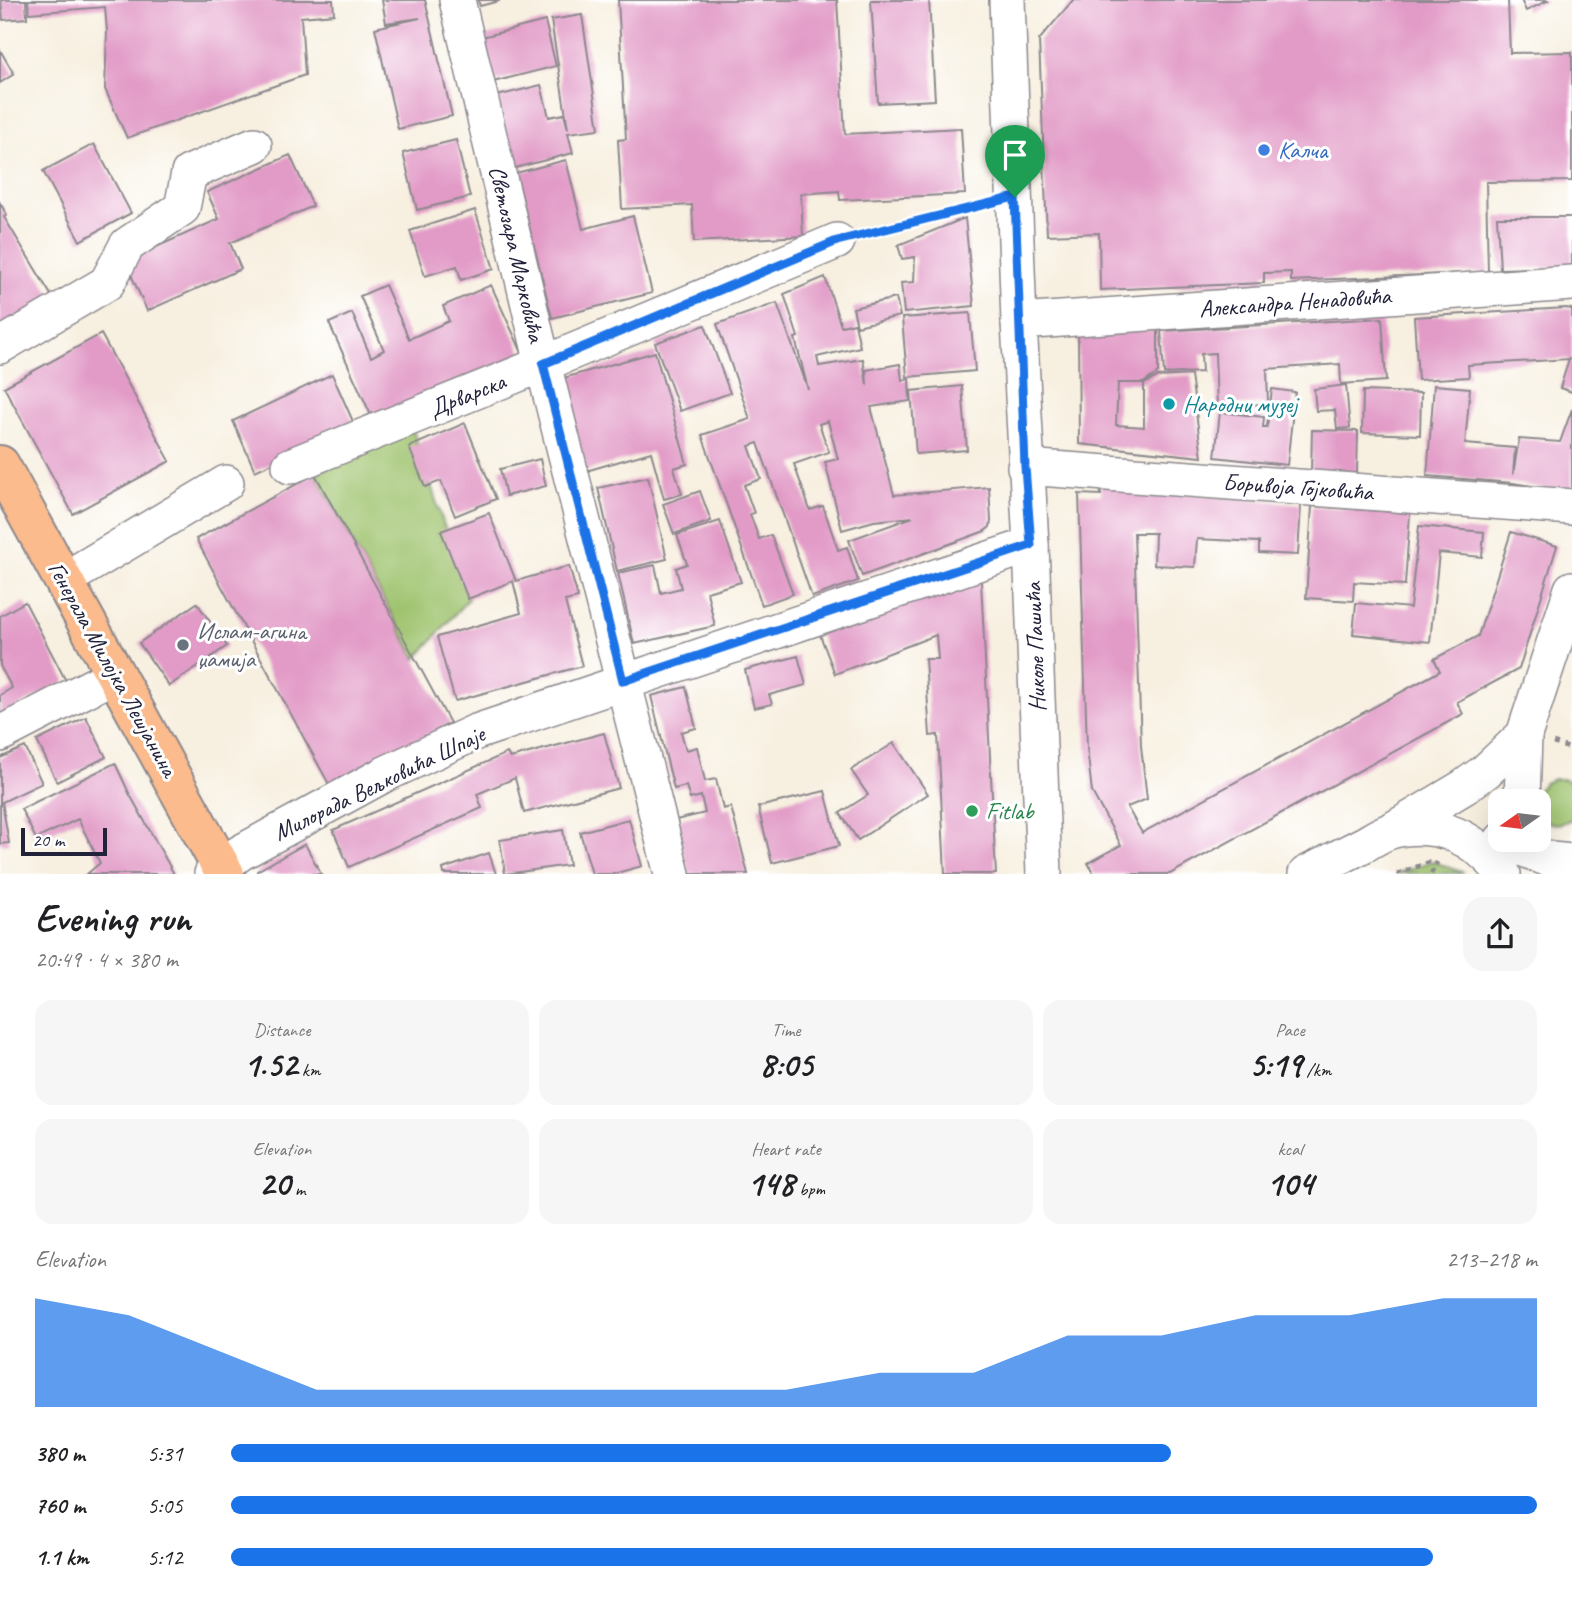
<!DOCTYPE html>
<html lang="en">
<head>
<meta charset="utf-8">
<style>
	body { margin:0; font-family:Caveat,sans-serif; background:#f6f6f6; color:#202124; height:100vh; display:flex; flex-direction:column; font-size:26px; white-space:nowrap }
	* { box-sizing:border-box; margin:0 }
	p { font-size:23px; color:#757577 }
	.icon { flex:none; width:38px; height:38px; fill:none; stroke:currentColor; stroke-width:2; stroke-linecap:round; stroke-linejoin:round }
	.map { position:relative; height:874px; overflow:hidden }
	.details { display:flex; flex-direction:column; background:#fff; flex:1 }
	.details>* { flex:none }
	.needle { width:46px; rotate:256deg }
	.controls { position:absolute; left:1488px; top:789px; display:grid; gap:14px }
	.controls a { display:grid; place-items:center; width:63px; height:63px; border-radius:14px; background:#fff; box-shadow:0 7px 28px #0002; font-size:35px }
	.scale { position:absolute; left:21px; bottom:18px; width:86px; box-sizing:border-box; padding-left:7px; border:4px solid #22223b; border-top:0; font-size:19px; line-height:24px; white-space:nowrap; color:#22223b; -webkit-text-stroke:5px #fff; paint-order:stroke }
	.pin { position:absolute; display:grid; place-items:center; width:60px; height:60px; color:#fff; margin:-72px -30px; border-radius:50% 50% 50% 0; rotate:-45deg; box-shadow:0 0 7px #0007 }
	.pin .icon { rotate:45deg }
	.round { display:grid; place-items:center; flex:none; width:74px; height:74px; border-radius:21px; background:#f6f6f6 }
	.overview { display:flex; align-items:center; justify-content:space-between; height:119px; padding:0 35px }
	h1 { font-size:38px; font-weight:800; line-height:52px }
	.stats { display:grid; grid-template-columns:repeat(3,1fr); gap:10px; height:119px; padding:7px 35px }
	.stats div { display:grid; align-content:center; border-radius:18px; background:#f6f6f6; text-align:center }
	.stats b { font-size:35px; font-weight:800 }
	.stats small { font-size:19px; font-weight:400 }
	.stats p { font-size:19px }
	.chart { height:196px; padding:14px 35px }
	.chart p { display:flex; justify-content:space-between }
	.chart svg { width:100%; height:126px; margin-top:7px; fill:#1a73e8; opacity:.7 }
	ul { padding:0 35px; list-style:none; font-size:23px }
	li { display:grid; grid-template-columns:112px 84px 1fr; align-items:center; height:52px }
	li i { height:18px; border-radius:9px; background:#1a73e8 }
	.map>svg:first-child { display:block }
	.green { fill:#9dc26c; stroke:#607254; stroke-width:2 }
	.building { fill:#e29bc7 }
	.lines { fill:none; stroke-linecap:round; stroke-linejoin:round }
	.minor-casing { stroke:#8c888d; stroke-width:38 }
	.major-casing { stroke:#8c888d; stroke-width:42 }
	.path { stroke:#8c888d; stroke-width:4.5; stroke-dasharray:5 5; stroke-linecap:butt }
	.minor { stroke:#fff; stroke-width:35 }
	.major { stroke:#fbbb8c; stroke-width:38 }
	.route-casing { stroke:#fff; stroke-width:14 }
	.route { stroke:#1a73e8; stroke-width:9 }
	.shop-dot { fill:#3f7fe0; stroke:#fff; stroke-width:2.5 }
	.culture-dot { fill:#0f9aa8; stroke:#fff; stroke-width:2.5 }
	.worship-dot { fill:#6b7280; stroke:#fff; stroke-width:2.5 }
	.leisure-dot { fill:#2e9e5b; stroke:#fff; stroke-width:2.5 }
	.labels { text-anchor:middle; stroke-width:6; stroke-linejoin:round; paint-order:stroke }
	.shop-label { font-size:24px; fill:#366cbe; stroke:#fff; text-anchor:start }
	.street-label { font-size:24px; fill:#22223b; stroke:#fff }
	.culture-label { font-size:24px; fill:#0d838f; stroke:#fff; text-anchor:start }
	.worship-label { font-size:24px; fill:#5b616d; stroke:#fff; text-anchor:start }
	.leisure-label { font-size:24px; fill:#27864d; stroke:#fff; text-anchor:start }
</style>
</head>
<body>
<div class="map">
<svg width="1572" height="874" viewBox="0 0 1572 874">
	<rect width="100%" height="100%" fill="#fff"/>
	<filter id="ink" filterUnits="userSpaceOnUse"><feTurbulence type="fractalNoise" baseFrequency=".0143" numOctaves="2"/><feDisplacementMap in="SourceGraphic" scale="14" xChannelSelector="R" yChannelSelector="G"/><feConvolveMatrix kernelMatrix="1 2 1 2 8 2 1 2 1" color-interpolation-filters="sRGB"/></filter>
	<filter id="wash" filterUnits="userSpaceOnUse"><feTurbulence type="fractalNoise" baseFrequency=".00686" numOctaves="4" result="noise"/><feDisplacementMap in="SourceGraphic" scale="28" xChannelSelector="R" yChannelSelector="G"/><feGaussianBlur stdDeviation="1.57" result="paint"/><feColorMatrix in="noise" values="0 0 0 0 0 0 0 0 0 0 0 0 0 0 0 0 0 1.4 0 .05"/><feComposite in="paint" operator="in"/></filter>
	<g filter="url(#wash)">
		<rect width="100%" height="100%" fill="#f7efdf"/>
		<!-- green -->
		<g class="green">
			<path d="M412,427L468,599L416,659L315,474Z"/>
			<path d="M1554,779H1564L1572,783V819C1544,833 1538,814 1538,790L1544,783Z"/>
			<path d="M1432,861L1464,873H1397Z"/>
		</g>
		<g id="blocks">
			<!-- building -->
			<g class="building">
				<path d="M1,0H26L27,18L3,20Z"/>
				<path d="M28,0H333L334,14L301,17L305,75L127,138L105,89L107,31L105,7L29,13Z"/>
				<path d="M382,0H425L452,116L398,129L375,28L420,18L386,23Z"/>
				<path d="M478,0H499V1L480,6Z"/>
				<path d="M618,0H837L845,134L961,128L965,194L840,200L839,191L801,194L803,236L694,242L692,205L622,209L618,140L626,139Z"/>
				<path d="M871,0H929L935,100L878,103Z"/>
				<path d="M1073,0H1508L1510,53L1572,52V181L1486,182L1488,272L1291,281V272L1264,273V283L1100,290L1099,233L1047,235L1039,40Z"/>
				<path d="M1521,0H1549L1526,11Z"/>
				<path d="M582,15L599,129L568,133L573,153L515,168L497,96L541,85L549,117L564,114L568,129L551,20Z"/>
				<path d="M545,21L556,66L493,82L482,37Z"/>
				<path d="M0,50L14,74L0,83Z"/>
				<path d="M456,140L470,197L417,210L403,153Z"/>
				<path d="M94,144L131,213L80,241L43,171Z"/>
				<path d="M290,155L313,206L230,243L241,269L147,311L125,261L219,219L207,192Z"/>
				<path d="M566,160L583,229L633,216L652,293L552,318L516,173Z"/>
				<path d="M0,203L7,215L4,217L57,305L0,339Z"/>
				<path d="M475,210L494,269L461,280L457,266L425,276L410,231Z"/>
				<path d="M1497,217H1572V267L1500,269Z"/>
				<path d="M965,218L974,306L904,313L901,283L914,282L915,257L902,259L898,245Z"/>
				<path d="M825,277L841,326L855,323L860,347L817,357L819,366L863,359L867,385L866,370L900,364L902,380L909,379L910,401L871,407L894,495L989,487L991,521L990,527L985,531L862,576L849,540L913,517L874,521L842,530L825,462L838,459L828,421L819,424L829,452L794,464L810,510L823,506L838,550L847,547L858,581L812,597L758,443L749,446L761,479L744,485L754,513L750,514L759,539L771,535L793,594L762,605L702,435L750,419L717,324L777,303L808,389L795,338L798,337L784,294Z"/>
				<path d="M385,285L409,339L449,321L443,306L491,285L523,355L374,422L329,323L352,313L371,357L384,350L360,296Z"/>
				<path d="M896,298L900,316L857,326L853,308Z"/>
				<path d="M1566,308L1572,309V392L1560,388L1569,359L1468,365L1469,377L1418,380L1414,317Z"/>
				<path d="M970,313L975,371L907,377L902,318Z"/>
				<path d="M1382,318L1386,381L1341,384L1340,364L1267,369L1268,404L1217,406L1215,353L1201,354L1202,372L1164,374L1161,331Z"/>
				<path d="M705,325L730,393L680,411L655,343Z"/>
				<path d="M1158,330V373L1143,383H1118L1116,425L1144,427V384L1157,377L1191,375L1202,457L1079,444L1078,331Z"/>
				<path d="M101,334L170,461L73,514L4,387Z"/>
				<path d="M655,352L687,464L674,468L682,494L664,499L651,452L586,471L560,379Z"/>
				<path d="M332,374L355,426L255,471L233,421Z"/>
				<path d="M1346,385L1350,428L1337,429L1335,410L1316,411L1314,389Z"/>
				<path d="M1434,385L1470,388L1465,444L1515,448L1513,475L1519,439L1560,442L1572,409V493L1513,483L1427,476Z"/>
				<path d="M962,386L967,450L916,454L911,391Z"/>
				<path d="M1272,389L1295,392L1287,465L1215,457L1220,412L1264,417L1263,427H1267Z"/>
				<path d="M1363,391L1421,393L1420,435L1362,433Z"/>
				<path d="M465,423L496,499L455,516L441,481L425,487L409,447Z"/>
				<path d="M1312,430L1358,431L1357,473L1311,472Z"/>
				<path d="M540,459L546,486L506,496L500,469Z"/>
				<path d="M315,474L450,723L331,788L196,539Z"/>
				<path d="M648,477L667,559L617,571L598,488Z"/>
				<path d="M1100,485L1301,504L1298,555L1259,553V542L1197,539L1195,567L1154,565L1155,533H1134L1141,746L1147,799L1127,807L1142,833L1440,671L1434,659L1478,636L1511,532L1557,546L1519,669L1457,702L1463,714L1170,874H1094L1088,863L1121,845L1092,792L1087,748L1079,494L1101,495Z"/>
				<path d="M700,491L711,521L674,534L663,504Z"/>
				<path d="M1312,506L1410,513L1405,585L1354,582L1353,601L1306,598Z"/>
				<path d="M489,513L516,581L569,566L578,598L565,601L582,666L455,701L437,637L521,613L513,581L468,599L441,531Z"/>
				<path d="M720,521L741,582L707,592L715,626L634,644L618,573L655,565L661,593L681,588L676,568L687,564L677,535Z"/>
				<path d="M1419,526L1484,532L1482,557L1439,553L1430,642L1353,634L1356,603L1410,608Z"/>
				<path d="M981,581L996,874H945L938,735L930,736L925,659H938L936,635L835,674L817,627L933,584Z"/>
				<path d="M25,602L66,681L0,716V695L12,688L0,666V616Z"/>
				<path d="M197,603L227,646L169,686L139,643Z"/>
				<path d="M798,656L806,685L769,695L772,704L754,708L745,670Z"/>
				<path d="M686,687L696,728L681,732L686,750L697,747L705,781L716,779L723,809L731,807L748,874H689L676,820L705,813L701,796L690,799L686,786L674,789L651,696Z"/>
				<path d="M86,717L106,757L57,782L37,741Z"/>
				<path d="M604,733L619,788L524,813L515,778L477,794L482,808L349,867L333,830L507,753L510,758Z"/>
				<path d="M894,743L928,794L858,840L840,813L868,795L851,770Z"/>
				<path d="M25,747L42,783L2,802L9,843L0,844V758Z"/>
				<path d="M115,763L129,793L174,874H87L100,863L78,819L36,839L21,809Z"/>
				<path d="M825,791L839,846L772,863L758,807Z"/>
				<path d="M629,819L642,866L613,874H592L580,832Z"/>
				<path d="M563,830L569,865L505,874L500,840Z"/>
				<path d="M305,844L321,874H258L257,871Z"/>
				<path d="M489,853L496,874H444L443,869Z"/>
			</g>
		</g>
	</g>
	<g filter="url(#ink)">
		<use href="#blocks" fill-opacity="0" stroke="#8c888d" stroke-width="2"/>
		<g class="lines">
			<!-- minor casing -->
			<g class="minor-casing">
				<g id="minor">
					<path d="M457,0L543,364L672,874"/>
					<path d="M1007,0L1019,322L1031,545L1044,874"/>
					<path d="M1019,322L1572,283"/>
					<path d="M0,346L107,283L127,245L182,208L189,173L254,145"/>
					<path d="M290,466L543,364L837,241"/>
					<path d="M1025,467L1572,507"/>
					<path d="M64,580L226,483"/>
					<path d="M0,734L116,674"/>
					<path d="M1522,802L1524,735"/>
					<path d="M1392,830L1464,787L1486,771L1524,735L1572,589"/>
					<path d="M1502,840L1551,860L1572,862"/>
					<path d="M212,874L240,853L317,811L385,774L476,732L1031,545"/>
					<path d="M1306,874C1326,864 1345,854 1365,844C1374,839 1384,832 1394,830C1438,820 1477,838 1503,874"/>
				</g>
			</g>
			<!-- major casing -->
			<g class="major-casing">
				<path id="major" d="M0,465L225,874"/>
			</g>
			<!-- path -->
			<g class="path">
				<path d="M865,234L986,204"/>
				<path d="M1553,743L1572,749"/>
				<path d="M1397,874L1432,861"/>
				<path d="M1431,874L1437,862"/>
			</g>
			<!-- minor -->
			<use href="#minor" class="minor"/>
			<!-- major -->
			<use href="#major" class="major"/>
		</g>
	</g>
	<g class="lines" filter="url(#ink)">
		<!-- route casing -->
		<g class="route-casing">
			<path id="route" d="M1015,197L1025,467L1031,545L623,681L543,364L837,241Z"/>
		</g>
		<!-- route -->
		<use href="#route" class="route"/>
	</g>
	<!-- markers -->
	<circle class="shop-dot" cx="1264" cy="150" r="7"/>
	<circle class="culture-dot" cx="1169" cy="404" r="7"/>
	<circle class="worship-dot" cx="183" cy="645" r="7"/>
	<circle class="leisure-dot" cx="972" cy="811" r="7"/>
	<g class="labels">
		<!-- shop labels -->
		<g class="shop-label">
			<text x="1278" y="158">Калча</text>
		</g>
		<!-- street labels -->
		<g class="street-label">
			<text transform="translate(517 254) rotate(77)" y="8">Светозара Марковића</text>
			<text transform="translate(1295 302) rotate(-4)" y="8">Александра Ненадовића</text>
			<text transform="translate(467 395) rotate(-22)" y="8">Дрварска</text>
			<text transform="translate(1298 487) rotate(4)" y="8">Боривоја Гојковића</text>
			<text transform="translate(1035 647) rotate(-92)" y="8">Николе Пашића</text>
			<text transform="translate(113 669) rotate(61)" y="8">Генерала Милојка Лешјанина</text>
			<text transform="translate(379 783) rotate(-26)" y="8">Милорада Вељковића Шпаје</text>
		</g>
		<!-- culture labels -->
		<g class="culture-label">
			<text x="1183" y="412">Народни музеј</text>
		</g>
		<!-- worship labels -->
		<g class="worship-label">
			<text x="197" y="639">Ислам-агина<tspan x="197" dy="28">џамија</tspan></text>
		</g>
		<!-- leisure labels -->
		<g class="leisure-label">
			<text x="986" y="819">Fitlab</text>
		</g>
	</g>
</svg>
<div class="controls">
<a><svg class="needle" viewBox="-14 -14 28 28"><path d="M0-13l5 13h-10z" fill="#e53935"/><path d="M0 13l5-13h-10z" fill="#757577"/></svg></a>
</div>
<div class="scale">20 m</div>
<div class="pin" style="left:1015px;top:197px;background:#1e9e55"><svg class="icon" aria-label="arrive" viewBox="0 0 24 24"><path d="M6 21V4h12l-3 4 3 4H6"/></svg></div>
</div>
<section class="details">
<div class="overview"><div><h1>Evening run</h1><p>20:49 · 4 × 380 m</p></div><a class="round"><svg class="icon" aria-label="share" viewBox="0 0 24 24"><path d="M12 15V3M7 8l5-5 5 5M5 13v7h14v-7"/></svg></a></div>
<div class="stats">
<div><p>Distance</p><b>1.52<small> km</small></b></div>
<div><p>Time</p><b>8:05</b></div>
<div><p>Pace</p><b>5:19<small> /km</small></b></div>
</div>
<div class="stats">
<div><p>Elevation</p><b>20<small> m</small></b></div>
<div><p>Heart rate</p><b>148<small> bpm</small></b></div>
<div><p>kcal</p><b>104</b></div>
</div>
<div class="chart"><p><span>Elevation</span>213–218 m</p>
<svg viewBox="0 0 160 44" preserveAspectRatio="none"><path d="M0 44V6L10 12L20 25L30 38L40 38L50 38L60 38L70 38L80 38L90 32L100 32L110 19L120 19L130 12L140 12L150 6L160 6V44z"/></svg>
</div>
<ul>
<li><b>380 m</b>5:31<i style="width:72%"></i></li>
<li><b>760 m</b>5:05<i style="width:100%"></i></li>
<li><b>1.1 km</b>5:12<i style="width:92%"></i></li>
</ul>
</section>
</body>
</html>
